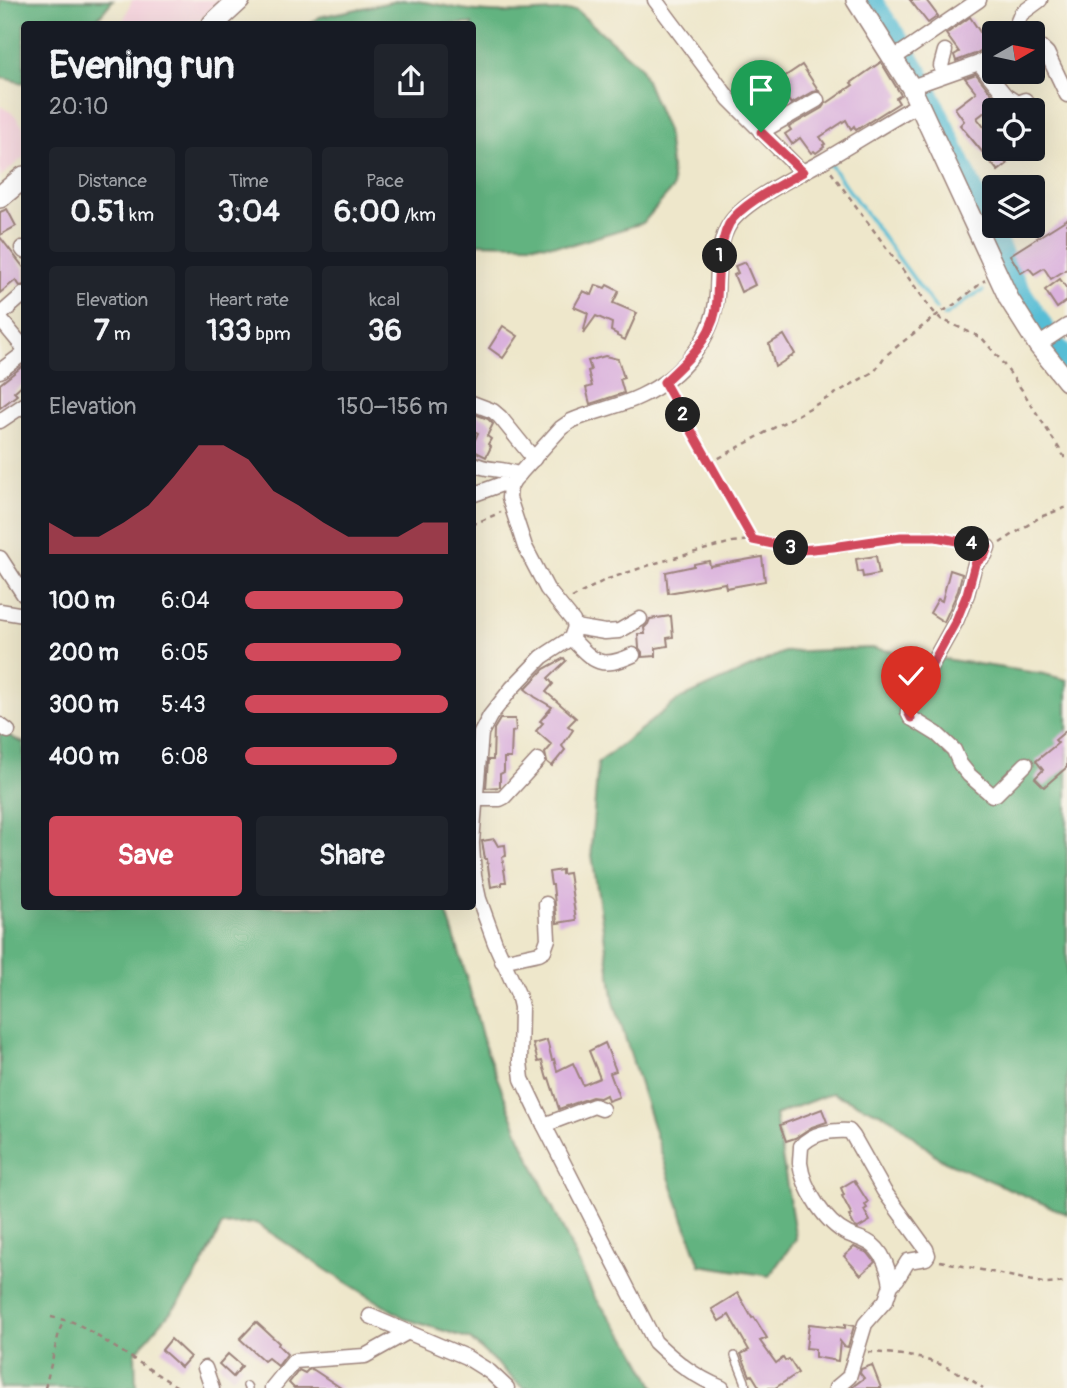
<!DOCTYPE html>
<html lang="en">
<head>
<meta charset="utf-8">
<style>
	body { margin:0; font-family:Pangolin,sans-serif; background:#20242c; color:#f1f3f6; height:100vh; display:flex; flex-direction:column; font-size:26px; white-space:nowrap }
	* { box-sizing:border-box; margin:0 }
	p { font-size:23px; color:#9ea1a6 }
	.icon { flex:none; width:38px; height:38px; fill:none; stroke:currentColor; stroke-width:2; stroke-linecap:round; stroke-linejoin:round }
	.map { position:relative; flex:1; overflow:hidden }
	.panel { position:absolute; left:21px; top:21px; width:455px; height:889px; display:flex; flex-direction:column; background:#171b24; border-radius:7px; box-shadow:0 7px 28px #0002 }
	.panel>* { flex:none }
	.needle { width:46px; rotate:81deg }
	.tools { position:absolute; left:982px; top:21px; display:grid; gap:14px }
	.tools a { display:grid; place-items:center; width:63px; height:63px; border-radius:7px; background:#171b24; box-shadow:0 7px 28px #0002; font-size:35px }
	.pin { position:absolute; display:grid; place-items:center; width:60px; height:60px; color:#fff; margin:-72px -30px; border-radius:50% 50% 50% 0; rotate:-45deg; box-shadow:0 0 7px #0007 }
	.pin .icon { rotate:45deg }
	.km { position:absolute; width:35px; height:35px; margin:-18px; border-radius:50%; background:#222; color:#fff; font-size:19px; line-height:35px; text-align:center }
	.round { display:grid; place-items:center; flex:none; width:74px; height:74px; border-radius:7px; background:#20242c }
	.headline { display:flex; align-items:center; justify-content:space-between; height:119px; padding:0 28px }
	h1 { font-size:38px; font-weight:800; line-height:52px }
	.figures { display:grid; grid-template-columns:repeat(3,1fr); gap:10px; height:119px; padding:7px 28px }
	.figures div { display:grid; align-content:center; border-radius:7px; background:#20242c; text-align:center }
	.figures b { font-size:30px; font-weight:800 }
	.figures small { font-size:19px; font-weight:400 }
	.figures p { font-size:19px }
	.chart { height:196px; padding:14px 28px }
	.chart p { display:flex; justify-content:space-between }
	.chart svg { width:100%; height:126px; margin-top:7px; fill:#d1495b; opacity:.7 }
	.action { display:flex; gap:14px; margin-top:auto; padding:14px 28px }
	.action a { flex:1; height:80px; border-radius:7px; background:#d1495b; color:#fff; font-size:28px; font-weight:800; line-height:80px; text-align:center }
	.action a+a { background:#20242c; color:#f1f3f6 }
	ul { padding:0 28px; list-style:none; font-size:23px }
	li { display:grid; grid-template-columns:112px 84px 1fr; align-items:center; height:52px }
	li i { height:18px; border-radius:9px; background:#d1495b }
	.map>svg:first-child { display:block }
	.built { fill:#f4cfdc }
	.forest { fill:#62b380; stroke:#566956; stroke-width:2 }
	.lines { fill:none; stroke-linecap:round; stroke-linejoin:round }
	.stream { stroke:#57bdd5; stroke-width:3.5 }
	.river { stroke:#57bdd5; stroke-width:23 }
	.building { fill:#dab1dd }
	.lane-casing { stroke:#9c837b; stroke-width:10 }
	.street-casing { stroke:#9c837b; stroke-width:17 }
	.secondary-casing { stroke:#9c837b; stroke-width:22 }
	.primary-casing { stroke:#9c837b; stroke-width:24 }
	.path { stroke:#9c837b; stroke-width:2.5; stroke-dasharray:5 5; stroke-linecap:butt }
	.lane { stroke:#fff; stroke-width:7 }
	.street { stroke:#fff; stroke-width:14 }
	.secondary { stroke:#fff; stroke-width:19 }
	.primary { stroke:#fff; stroke-width:21 }
	.route-casing { stroke:#fff; stroke-width:14 }
	.route { stroke:#d1495b; stroke-width:9 }
</style>
</head>
<body>
<div class="map">
<svg width="1067" height="1388" viewBox="0 0 1067 1388">
	<rect width="100%" height="100%" fill="#f7f3e8"/>
	<filter id="ink" filterUnits="userSpaceOnUse"><feTurbulence type="fractalNoise" baseFrequency=".0143" numOctaves="2"/><feDisplacementMap in="SourceGraphic" scale="14" xChannelSelector="R" yChannelSelector="G"/><feConvolveMatrix kernelMatrix="1 2 1 2 8 2 1 2 1" color-interpolation-filters="sRGB"/></filter>
	<filter id="wash" filterUnits="userSpaceOnUse"><feTurbulence type="fractalNoise" baseFrequency=".00686" numOctaves="4" result="noise"/><feDisplacementMap in="SourceGraphic" scale="28" xChannelSelector="R" yChannelSelector="G"/><feGaussianBlur stdDeviation="1.57" result="paint"/><feColorMatrix in="noise" values="0 0 0 0 0 0 0 0 0 0 0 0 0 0 0 0 0 1.4 0 .05"/><feComposite in="paint" operator="in"/></filter>
	<g filter="url(#wash)">
		<rect width="100%" height="100%" fill="#eee7cb"/>
		<!-- built -->
		<g class="built">
			<path d="M132,0H223L195,24H122Z"/>
			<path d="M0,106L14,114L24,128V157L0,177Z"/>
		</g>
		<!-- forest -->
		<g class="forest">
			<path d="M0,0H113L93,24H24V82L22,83L0,77Z"/>
			<path d="M401,0C427,0 452,9 477,11C510,14 543,12 576,10L640,66L667,131L673,188L643,223L570,245L473,243L472,24H309L319,17Z"/>
			<path d="M871,648L1044,674L1067,680V1214L940,1159L891,1118L832,1093L775,1115L796,1239L769,1276L700,1265L670,1180L614,1002L591,848L598,763L678,700L784,652Z"/>
			<path d="M0,729L15,739L24,743V906L445,907L464,968L484,1044L521,1139L594,1296L634,1349L655,1388H523L470,1339L406,1319L328,1271L256,1223L222,1225L201,1268L180,1301L135,1353L136,1388H0Z"/>
		</g>
		<g class="lines">
			<!-- stream -->
			<g class="stream">
				<path d="M827,165L829,163L936,309"/>
				<path d="M944,316C957,309 969,295 983,291"/>
			</g>
			<!-- river -->
			<g class="river">
				<path d="M870,0L901,46"/>
				<path d="M906,55L919,76"/>
				<path d="M924,86L1015,284L1052,343L1067,360"/>
			</g>
		</g>
		<g id="blocks">
			<!-- building -->
			<g class="building">
				<path d="M910,0H926L938,16L928,23Z"/>
				<path d="M970,17L982,35L994,27V43L975,54L956,61L954,55L959,52L946,34Z"/>
				<path d="M881,62L901,95L896,98L899,103L856,130L854,126L851,129L846,120L820,137L825,144L823,145L824,147L816,153L814,151L811,153L800,138L792,144L785,134L791,130L789,127L822,108L826,102L827,103L853,85L851,83Z"/>
				<path d="M802,65L819,91L812,92L791,104L785,95L787,93L778,81Z"/>
				<path d="M976,74L998,102L977,118L994,140V149L1007,164L998,171L960,125L964,121L955,108L976,92L965,78Z"/>
				<path d="M7,209L16,226L0,235V212Z"/>
				<path d="M1067,219V269L1051,279L1044,268L1034,274L1029,268L1021,273L1010,255Z"/>
				<path d="M0,237L24,268V285L20,286L16,280L0,293Z"/>
				<path d="M745,262L755,285L741,292L734,275L738,273L735,266Z"/>
				<path d="M1060,279L1067,289V301L1057,308L1045,290Z"/>
				<path d="M596,285L605,288L607,285L619,291L613,303L637,313L625,340L617,336V334L611,331L612,323L596,316L583,334L588,313L574,307L583,291L592,295Z"/>
				<path d="M503,326L518,336L503,358L489,348Z"/>
				<path d="M784,335L795,354L775,367L769,344Z"/>
				<path d="M605,356L618,359L624,378L620,379L624,393L590,404L586,388L592,386L588,371L591,370L588,361Z"/>
				<path d="M24,365V383L14,392L17,395L0,408V384Z"/>
				<path d="M472,413L488,419L493,424L487,436L491,439L488,444L491,447L486,457L472,450V446L478,433L472,430Z"/>
				<path d="M876,556L879,574L863,577L862,571L858,572L856,559Z"/>
				<path d="M762,557L765,581L726,588L725,583L668,593L666,572L694,566V564L709,561L710,566Z"/>
				<path d="M950,570L962,574L958,591L944,622L930,613L938,599L942,601Z"/>
				<path d="M671,616L673,637L667,638L668,646L656,648V656L642,657V652L639,648L638,634H645L644,628L648,624L650,619Z"/>
				<path d="M564,658L566,661L548,678L553,684L546,692L576,718L568,726L573,730L562,746L565,750L552,766L547,762L545,753L552,745L536,731L543,723L540,721L552,707L535,697L525,689L544,669Z"/>
				<path d="M500,719H515L516,731L512,732L511,758H504V772L500,774V787L486,788L488,760H493L494,729Z"/>
				<path d="M1067,730V767L1044,787L1035,778L1043,770L1036,761L1058,743L1055,740Z"/>
				<path d="M494,839L498,846L505,845L506,856L502,857L506,882H502V885L491,887L487,859H485L482,841Z"/>
				<path d="M562,870V874L569,873L576,920L557,923L553,885H551L549,872Z"/>
				<path d="M547,1040L552,1060L554,1059L557,1071L573,1063L583,1085L600,1078L589,1051L605,1043L616,1071L610,1073L619,1097L608,1101L606,1095L600,1098L592,1097L559,1109L549,1078L547,1079L542,1061L538,1062L533,1044Z"/>
				<path d="M822,1109L827,1122L812,1127L795,1138L786,1141L780,1125Z"/>
				<path d="M854,1180L868,1202L865,1205L867,1208L864,1210L870,1221L858,1228L855,1227L849,1216L852,1215L842,1196L844,1195L841,1188Z"/>
				<path d="M854,1247L868,1253L875,1262L861,1275L844,1256Z"/>
				<path d="M738,1293L752,1318L754,1317L767,1338L760,1341L776,1363L783,1358L785,1361L789,1359L798,1373L775,1388H760L752,1375L750,1376L741,1354L749,1350L729,1315L719,1321L712,1309Z"/>
				<path d="M256,1322L279,1343L278,1345L287,1354L278,1366L268,1358L264,1361L240,1339Z"/>
				<path d="M809,1324L845,1328V1324L854,1326L848,1347L844,1346L840,1341L838,1361L815,1357V1349L806,1348Z"/>
				<path d="M171,1339L190,1357L181,1367L162,1350Z"/>
				<path d="M228,1354L242,1366L233,1377L219,1364Z"/>
				<path d="M872,1365L881,1388H851L864,1378L860,1373L861,1369Z"/>
				<path d="M312,1369L314,1370L341,1388H294L289,1383L299,1370L305,1373L308,1370Z"/>
			</g>
		</g>
	</g>
	<g filter="url(#ink)">
		<use href="#blocks" fill-opacity="0" stroke="#9c837b" stroke-width="2"/>
		<g class="lines">
			<!-- lane casing -->
			<g class="lane-casing">
				<g id="lane">
					<path d="M735,1356L745,1381L746,1388"/>
					<path d="M247,1386L248,1388"/>
				</g>
			</g>
			<!-- street casing -->
			<g class="street-casing">
				<g id="street">
					<path d="M655,0L729,99L802,172"/>
					<path d="M1013,33L1021,14L1040,0"/>
					<path d="M1032,39L1047,53L1067,95"/>
					<path d="M894,58L979,0"/>
					<path d="M979,63L1005,95L1017,103L1025,100"/>
					<path d="M944,74L941,66L945,51"/>
					<path d="M911,87L979,63L994,55"/>
					<path d="M761,132L817,100"/>
					<path d="M22,248L24,251"/>
					<path d="M0,315L24,294"/>
					<path d="M0,319L24,348"/>
					<path d="M1038,345L1067,326"/>
					<path d="M0,371L24,353"/>
					<path d="M472,403L493,411L500,417L534,459"/>
					<path d="M0,421L24,405"/>
					<path d="M472,463C488,472 503,467 519,475"/>
					<path d="M472,495L502,484L510,487"/>
					<path d="M988,547L985,555L975,564L967,594L956,621L912,700L908,712L911,718L937,734L954,750L960,764L969,775L992,795L996,794L1026,764"/>
					<path d="M0,558L24,595"/>
					<path d="M0,611L24,615"/>
					<path d="M575,627L605,632L619,631L640,619"/>
					<path d="M571,638C594,662 600,670 633,655"/>
					<path d="M0,725L8,731"/>
					<path d="M475,799H500L504,797L538,760"/>
					<path d="M472,842L481,733L490,716L512,688L542,657L571,638L575,627L573,621L547,589L525,547L509,498L510,487L514,480L561,428L571,421C593,411 619,407 641,396C681,377 714,339 717,294C718,272 717,241 731,222C747,200 798,175 823,161C856,142 887,122 919,104"/>
					<path d="M472,845L474,876L479,899L495,943L518,994L521,1007L520,1062L522,1079L544,1125L655,1342C677,1363 694,1376 722,1388"/>
					<path d="M502,961L539,953L544,950L548,939L546,904"/>
					<path d="M544,1125L594,1106L602,1109"/>
					<path d="M370,1316L466,1357L490,1372L507,1388"/>
					<path d="M205,1368L212,1388"/>
					<path d="M272,1388L294,1361L365,1356L408,1332"/>
					<path d="M836,1388L849,1377L865,1324L886,1300L891,1285L897,1279L908,1261L926,1258L928,1255L926,1249L884,1191L853,1136L849,1131C832,1130 812,1133 801,1146C801,1151 800,1157 800,1163C803,1188 825,1223 848,1234C859,1239 869,1240 877,1249C886,1259 889,1272 891,1285"/>
				</g>
			</g>
			<!-- secondary casing -->
			<g class="secondary-casing">
				<path id="secondary" d="M856,0L911,87L1009,299L1038,345L1067,381"/>
			</g>
			<!-- primary casing -->
			<g class="primary-casing">
				<g id="primary">
					<path d="M213,24L239,0"/>
					<path d="M0,197L24,177"/>
				</g>
			</g>
			<!-- path -->
			<g class="path">
				<path d="M831,172L932,310L941,319L982,338L999,358L1022,390L1067,461"/>
				<path d="M671,394L753,540"/>
				<path d="M710,463L810,408L875,371L885,356L937,315L955,304L985,280"/>
				<path d="M472,525L501,512"/>
				<path d="M1000,543L1040,517L1067,507"/>
				<path d="M572,598L605,580L656,563L732,542L753,540L802,550L833,547L901,537H936L976,545"/>
				<path d="M940,1261L1047,1284L1067,1282"/>
				<path d="M51,1317L73,1322L83,1327L179,1388"/>
				<path d="M868,1352C913,1354 946,1361 983,1388"/>
				<path d="M45,1388L60,1329L64,1321"/>
			</g>
			<!-- lane -->
			<use href="#lane" class="lane"/>
			<!-- street -->
			<use href="#street" class="street"/>
			<!-- secondary -->
			<use href="#secondary" class="secondary"/>
			<!-- primary -->
			<use href="#primary" class="primary"/>
		</g>
	</g>
	<g class="lines" filter="url(#ink)">
		<!-- route casing -->
		<g class="route-casing">
			<path id="route" d="M761,132L803,172C782,184 741,204 729,224C722,237 721,252 719,266C717,280 718,295 716,309C710,340 687,361 664,382L753,540L802,550L833,547L901,537H936L988,547L985,555L975,564L967,594L956,621L912,700L908,712L911,718"/>
		</g>
		<!-- route -->
		<use href="#route" class="route"/>
	</g>
</svg>
<div class="tools">
<a><svg class="needle" viewBox="-14 -14 28 28"><path d="M0-13l5 13h-10z" fill="#e53935"/><path d="M0 13l5-13h-10z" fill="#9ea1a6"/></svg></a>
<a><svg class="icon" aria-label="locate" viewBox="0 0 24 24"><circle cx="12" cy="12" r="6"/><path d="M12 2v4M12 18v4M2 12h4M18 12h4"/></svg></a>
<a><svg class="icon" aria-label="layers" viewBox="0 0 24 24"><path d="M12 4l9 5-9 5-9-5zM3 14l9 5 9-5"/></svg></a>
</div>
<div class="pin" style="left:761px;top:132px;background:#1e9e55"><svg class="icon" aria-label="arrive" viewBox="0 0 24 24"><path d="M6 21V4h12l-3 4 3 4H6"/></svg></div>
<div class="pin" style="left:911px;top:718px;background:#d93025"><svg class="icon" aria-label="check" viewBox="0 0 24 24"><path d="M5 12l5 5 9-10"/></svg></div>
<b class="km" style="left:720px;top:256px">1</b>
<b class="km" style="left:683px;top:415px">2</b>
<b class="km" style="left:791px;top:548px">3</b>
<b class="km" style="left:972px;top:544px">4</b>
<section class="panel">
<div class="headline"><div><h1>Evening run</h1><p>20:10</p></div><a class="round"><svg class="icon" aria-label="share" viewBox="0 0 24 24"><path d="M12 15V3M7 8l5-5 5 5M5 13v7h14v-7"/></svg></a></div>
<div class="figures">
<div><p>Distance</p><b>0.51<small> km</small></b></div>
<div><p>Time</p><b>3:04</b></div>
<div><p>Pace</p><b>6:00<small> /km</small></b></div>
</div>
<div class="figures">
<div><p>Elevation</p><b>7<small> m</small></b></div>
<div><p>Heart rate</p><b>133<small> bpm</small></b></div>
<div><p>kcal</p><b>36</b></div>
</div>
<div class="chart"><p><span>Elevation</span>150–156 m</p>
<svg viewBox="0 0 160 44" preserveAspectRatio="none"><path d="M0 44V33L10 38L20 38L30 33L40 27L50 17L60 6L70 6L80 11L90 22L100 27L110 33L120 38L130 38L140 38L150 33L160 33V44z"/></svg>
</div>
<ul>
<li><b>100 m</b>6:04<i style="width:78%"></i></li>
<li><b>200 m</b>6:05<i style="width:77%"></i></li>
<li><b>300 m</b>5:43<i style="width:100%"></i></li>
<li><b>400 m</b>6:08<i style="width:75%"></i></li>
</ul>
<div class="action"><a>Save</a><a>Share</a></div>
</section>
</div>
</body>
</html>
